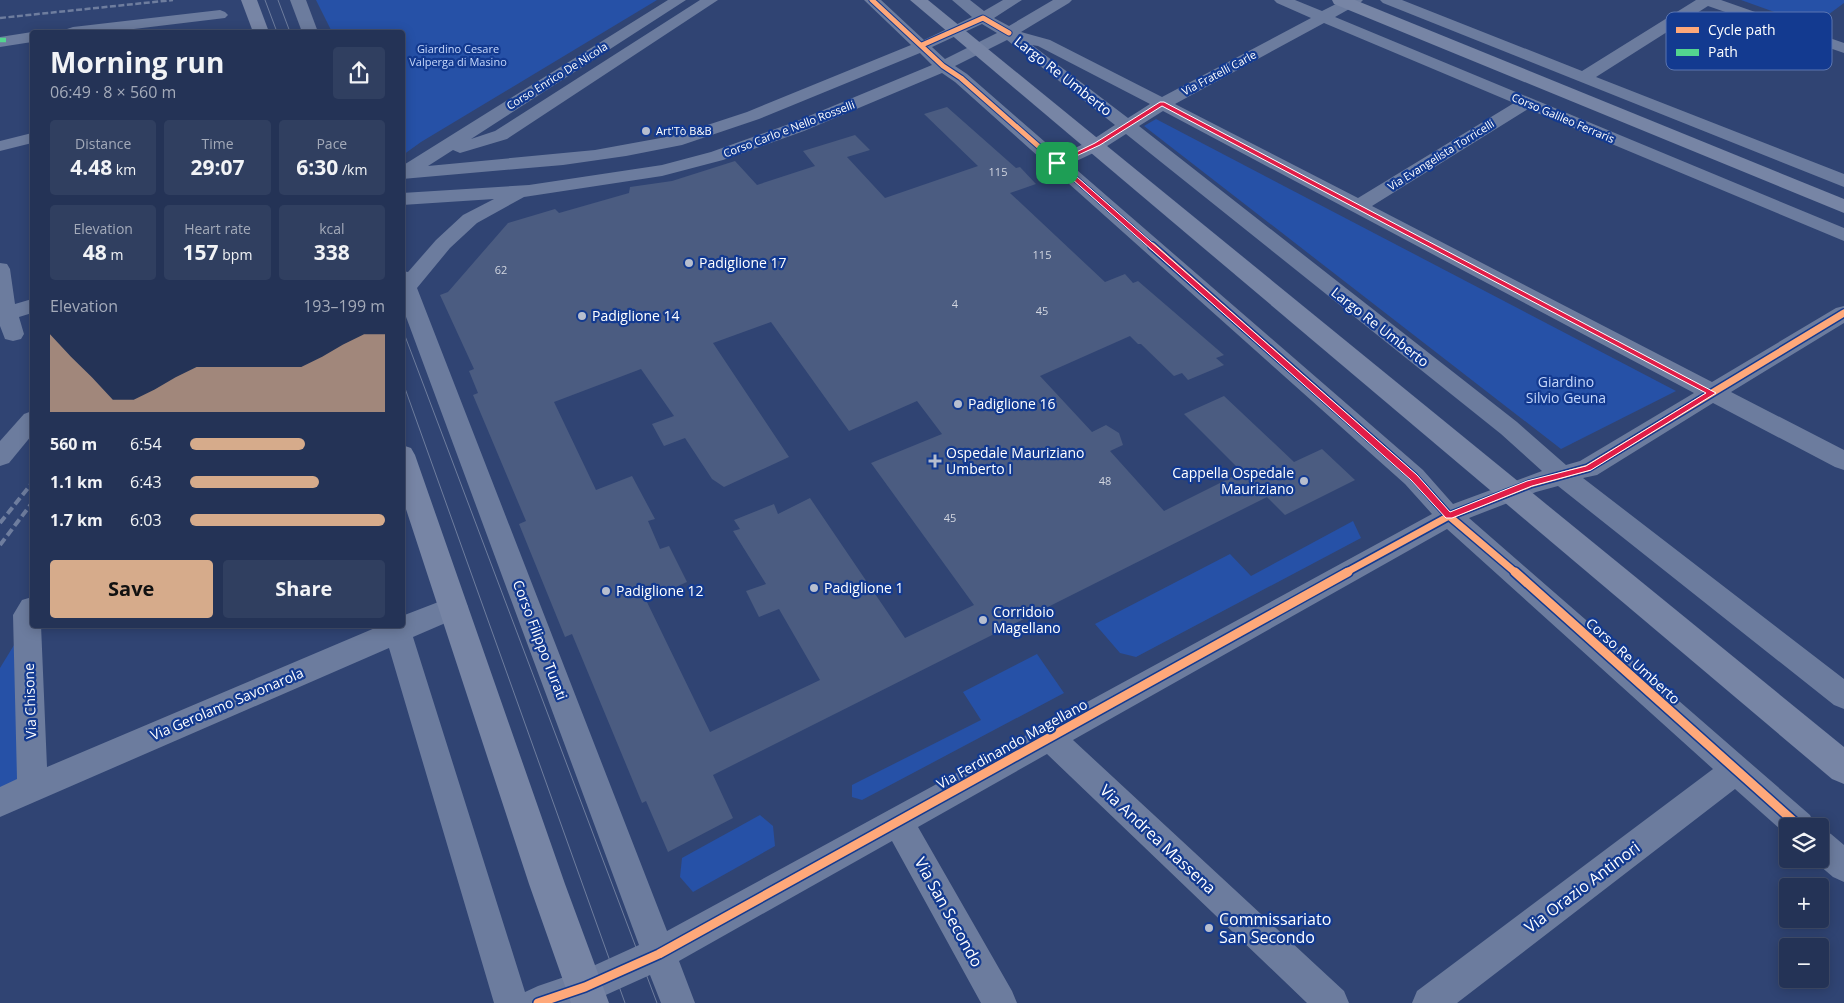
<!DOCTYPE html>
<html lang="en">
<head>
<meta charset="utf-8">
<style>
	body { margin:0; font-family:"Open Sans",sans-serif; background:#303f60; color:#f1f3f6; height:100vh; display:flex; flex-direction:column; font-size:19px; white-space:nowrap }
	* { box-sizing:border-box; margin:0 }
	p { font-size:16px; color:#a3aab9 }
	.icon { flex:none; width:28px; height:28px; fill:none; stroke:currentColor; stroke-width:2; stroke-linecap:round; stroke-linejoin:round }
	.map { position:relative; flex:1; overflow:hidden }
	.details { position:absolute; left:30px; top:30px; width:375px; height:598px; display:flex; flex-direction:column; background:#243356; border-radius:5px; box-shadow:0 2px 12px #0003,0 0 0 1px #414e6c }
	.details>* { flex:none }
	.controls { position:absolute; left:1779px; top:818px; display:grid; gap:10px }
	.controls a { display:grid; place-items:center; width:50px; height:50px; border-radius:5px; background:#243356; box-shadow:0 2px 12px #0003,0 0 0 1px #414e6c; font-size:25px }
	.pin { position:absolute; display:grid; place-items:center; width:42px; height:42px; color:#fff; margin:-21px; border-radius:10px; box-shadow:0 2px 8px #0006 }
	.round { display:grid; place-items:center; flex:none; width:52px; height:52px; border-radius:5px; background:#303f60 }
	.head { display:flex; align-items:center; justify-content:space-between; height:85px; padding:0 20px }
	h1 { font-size:28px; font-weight:700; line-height:38px }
	.metrics { display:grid; grid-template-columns:repeat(3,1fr); gap:8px; height:85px; padding:5px 20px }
	.metrics div { display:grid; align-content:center; border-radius:5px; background:#303f60; text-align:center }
	.metrics b { font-size:21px; font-weight:700 }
	.metrics small { font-size:14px; font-weight:400 }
	.metrics p { font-size:14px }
	.chart { height:140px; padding:10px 20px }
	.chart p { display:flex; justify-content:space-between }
	.chart svg { width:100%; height:90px; margin-top:5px; fill:#d6ab8b; opacity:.7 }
	.cta { display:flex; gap:10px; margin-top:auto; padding:10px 20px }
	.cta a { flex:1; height:58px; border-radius:5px; background:#d6ab8b; color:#111; font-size:20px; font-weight:700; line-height:58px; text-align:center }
	.cta a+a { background:#303f60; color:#f1f3f6 }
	ul { padding:0 20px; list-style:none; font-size:16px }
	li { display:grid; grid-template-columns:80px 60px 1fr; align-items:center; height:38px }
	li i { height:12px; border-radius:6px; background:#d6ab8b }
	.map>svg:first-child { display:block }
	.green { fill:#2651a7 }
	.building { fill:#4b5c81; fill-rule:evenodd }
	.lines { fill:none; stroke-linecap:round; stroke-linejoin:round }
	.minor { fill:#6c7c9e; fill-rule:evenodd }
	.major { fill:#7785a5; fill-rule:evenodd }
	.tram { stroke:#6e7d9e; stroke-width:1 }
	.rail-far1 { stroke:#6e7d9e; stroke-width:2.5; stroke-dasharray:6 2.5; stroke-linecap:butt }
	.rail { stroke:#6e7d9e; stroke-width:4; stroke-dasharray:8 4; stroke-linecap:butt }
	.quiet { stroke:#53d58f; stroke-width:4.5; stroke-dasharray:9 4.5; stroke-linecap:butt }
	.cycleway-far2-casing { stroke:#133a90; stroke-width:7 }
	.cycleway-far1-casing { stroke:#133a90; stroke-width:10 }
	.cycleway-casing { stroke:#133a90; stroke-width:12 }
	.cycleway-far2 { stroke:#fea87a; stroke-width:5 }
	.cycleway-far1 { stroke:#fea87a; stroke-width:7 }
	.cycleway { stroke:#fea87a; stroke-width:9 }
	.route { fill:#e11d48; stroke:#fff; fill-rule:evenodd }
	.poi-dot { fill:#b7bece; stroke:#133a90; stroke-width:2 }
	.labels { text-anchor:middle; stroke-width:4.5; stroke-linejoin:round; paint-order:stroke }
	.far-park-label { font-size:11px; fill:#c6d8fc; stroke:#133a90 }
	.far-street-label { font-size:11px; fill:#fff; stroke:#133a90 }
	.far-poi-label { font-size:11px; fill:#fff; stroke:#133a90; text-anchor:start }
	.number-label { font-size:11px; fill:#d2d6e0 }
	.street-label { font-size:14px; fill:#fff; stroke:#133a90 }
	.poi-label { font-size:14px; fill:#fff; stroke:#133a90; text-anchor:start }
	.park-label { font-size:14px; fill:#c6d8fc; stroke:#133a90 }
	.near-street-label { font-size:16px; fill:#fff; stroke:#133a90 }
	.near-poi-label { font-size:16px; fill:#fff; stroke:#133a90; text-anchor:start }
	.key { fill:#133a90; stroke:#5a75b1; stroke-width:1 }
	.key-label { font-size:14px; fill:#fff }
</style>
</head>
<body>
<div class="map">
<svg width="1844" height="1003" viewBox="0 0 1844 1003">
	<rect width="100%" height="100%" fill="#304473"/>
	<!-- green -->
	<g class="green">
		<path d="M316,0H657L421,142L403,155L402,32H332Z"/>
		<path d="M1741,0H1844V3L1813,26Z"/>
		<path d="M1156,119L1676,391L1561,449L1144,126Z"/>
		<path d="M1353,521L1361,538L1136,657L1120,653L1095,624L1230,554L1251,576Z"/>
		<path d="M22,632L25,785L0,796V668Z"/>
		<path d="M1037,654L1064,693L862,800L852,797V785L981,720L963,692Z"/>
		<path d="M760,815L773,826L775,846L693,892L680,877L682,858Z"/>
	</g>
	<!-- building -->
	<path class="building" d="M947,107L1016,168L1020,167L1036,184L1010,193L1105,282L1125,274L1133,283L1138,281L1224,355L1216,358L1224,365L1188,380L1182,373L1174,376L1141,344H1138L1130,336L1040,376L1092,432L1106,425L1119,433L1123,445L1110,451L1164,511L1242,472L1184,414L1224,396L1294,462L1322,449L1355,480L1285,515L1267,497L713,775L733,818L668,852L646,801L642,803L572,634L565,637L519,524L526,521L473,395L478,393L469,371L474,369L440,295L448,292L508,223L555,209L559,213L629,193L630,187L672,181L735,161L757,185L815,166L803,151L855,135L870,150L847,157L885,198L978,166L924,114ZM771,322L849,431L917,401L942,434L871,463L974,605L905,638L810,498L778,514L774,504L734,520L740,529L733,531L766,584L746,591L759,617L779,609L820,680L710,732L646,600L687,582L669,546L660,549L648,521L655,519L632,476L596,490L554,402L641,369L674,416L652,424L664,446L685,438L712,479L724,487L789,457L713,343Z"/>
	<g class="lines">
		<!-- minor -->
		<g class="minor">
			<path d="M290,0H306L318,32H302Z"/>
			<path d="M668,0H686L471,139L495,131L700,0H718L507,139L460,153L453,150L428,166L595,150L677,135L747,112L911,45L864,0H881L924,40L972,17L952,0H970L984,11L1003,0H1022L994,18L1009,26L1053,0H1072L1069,3L1021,32L1050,40L1162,97L1311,18L1277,3L1274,0H1295L1322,11L1344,0H1363L1360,3L1335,17L1844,228V241L1528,109L1372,206L1712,382L1836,308L1844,306V323L1731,392L1844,450V470L1835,467L1713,403L1597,475L1583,478L1844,679V709L1834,705L1558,486L1536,492L1469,518L1810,815L1815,826H1788V836L1735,789L1457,1003H1412L1417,991L1713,769L1447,529L1073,740L1344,991L1349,1003H1307L1047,754L918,827L1012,991L1017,1003H981L892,841L679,961L695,1003H661L650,975L588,1003H494L389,648L0,817V787L17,779L13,615L22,600L32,597V625H41L47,767L382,625H402V616L454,596L464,599L468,607L464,615L413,637L525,992L538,986L582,971L639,945L402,306V271L408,272L436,240L463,215L494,199L402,205V193L529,185L662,165L711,152L792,123L932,65L920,53L759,119L682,145L626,156L563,165L402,179V166ZM1324,23L1514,103L1358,198L1175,104ZM982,24L997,33L945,59L932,47ZM1007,40L1115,125L1092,140L1060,155L967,74L955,66ZM1032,45L1038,46L1150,104L1128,118ZM942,73L955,82L1405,484L1432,514L667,931L417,288L450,248L477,223L524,197L662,176L723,160L804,131ZM1163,111L1694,393L1580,461L1566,465L1517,422L1139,126ZM1126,134L1501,434L1542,471L1453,504L1423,470L1070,164L1104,148Z"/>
			<path d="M1380,0H1402L1582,71L1696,0H1721L1844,43V53L1708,6L1596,77L1844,174V187L1383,3Z"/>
			<path d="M220,10L225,12L228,15L225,18L109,32H65L67,29L73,27Z"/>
			<path d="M32,32V42L0,47V37Z"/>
			<path d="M32,133V143L0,151V141Z"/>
			<path d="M0,263L7,264L10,269L15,304L32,299V313L19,317L24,334L21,339L13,341L5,339L0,326Z"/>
			<path d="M32,411V435L9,463L0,466V441L24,414Z"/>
			<path d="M1820,829L1831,834L1844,845V882L1833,877L1812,859H1820Z"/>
		</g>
		<!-- major -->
		<g class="major">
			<path d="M241,0H257L269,32H253Z"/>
			<path d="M910,0H928L1844,747V784L1832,779Z"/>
			<path d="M1332,0H1355L1844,199V213L1334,4Z"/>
			<path d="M402,445L411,448L415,455L565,884L609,1003H571L529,884L402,497Z"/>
		</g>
		<!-- tram -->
		<g class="tram">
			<path d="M265,0L277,32"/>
			<path d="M278,0L290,32"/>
			<path d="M402,328L657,1003"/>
			<path d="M402,380L625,1003"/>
		</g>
		<!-- rail-far1 -->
		<path class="rail-far1" d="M0,18L173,0"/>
		<!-- rail -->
		<g class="rail">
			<path d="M0,523L32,483"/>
			<path d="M0,545L32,503"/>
		</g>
		<!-- quiet -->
		<path class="quiet" d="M0,40H6"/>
		<!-- cycleway-far2 casing -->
		<g class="cycleway-far2-casing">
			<g id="cycleway-far2">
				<path d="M872,0L943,66L961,78L1154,248"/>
				<path d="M922,45L983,18L1009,33"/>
			</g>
		</g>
		<!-- cycleway-far1 casing -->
		<g class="cycleway-far1-casing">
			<g id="cycleway-far1">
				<path d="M1152,246L1414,477L1449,516L1516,573"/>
				<path d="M1345,573L1449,516L1530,484L1588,468L1844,313"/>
			</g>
		</g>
		<!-- cycleway casing -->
		<g class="cycleway-casing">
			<g id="cycleway">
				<path d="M1515,572L1799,826"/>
				<path d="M538,1003L585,987L659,954L1348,572"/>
			</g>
		</g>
		<!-- cycleway-far2 -->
		<use href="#cycleway-far2" class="cycleway-far2"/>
		<!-- cycleway-far1 -->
		<use href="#cycleway-far1" class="cycleway-far1"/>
		<!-- cycleway -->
		<use href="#cycleway" class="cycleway"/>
	</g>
	<!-- route -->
	<path class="route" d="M1160,102H1164L1716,393L1591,470L1532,486L1452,518H1446L1411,480L1054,163L1095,143ZM1162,106L1706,393L1586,466L1527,481L1450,512L1417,475L1061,163L1100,145Z"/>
	<!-- markers -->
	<g class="poi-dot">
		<circle cx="646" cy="131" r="5"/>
		<circle cx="689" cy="263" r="5"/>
		<circle cx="582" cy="316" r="5"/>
		<circle cx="958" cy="404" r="5"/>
		<path d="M932.5 453.5h5v5h5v5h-5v5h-5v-5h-5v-5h5z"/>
		<circle cx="1304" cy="481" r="5"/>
		<circle cx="814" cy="588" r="5"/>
		<circle cx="606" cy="591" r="5"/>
		<circle cx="983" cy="620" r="5"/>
		<circle cx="1209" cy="928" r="5"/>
	</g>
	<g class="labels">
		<!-- far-park labels -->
		<g class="far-park-label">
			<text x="458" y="53">Giardino Cesare<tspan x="458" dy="13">Valperga di Masino</tspan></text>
		</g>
		<!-- far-street labels -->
		<g class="far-street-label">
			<text transform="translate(1219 73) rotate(-28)" y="4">Via Fratelli Carle</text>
			<text transform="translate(557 76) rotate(-32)" y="4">Corso Enrico De Nicola</text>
			<text transform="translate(1563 118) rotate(23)" y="4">Corso Galileo Ferraris</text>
			<text transform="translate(789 129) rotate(-21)" y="4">Corso Carlo e Nello Rosselli</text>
			<text transform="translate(1441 155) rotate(-32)" y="4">Via Evangelista Torricelli</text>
		</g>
		<!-- far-poi labels -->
		<g class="far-poi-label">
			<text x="656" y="135">Art'Tò B&amp;B</text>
		</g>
		<!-- number labels -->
		<g class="number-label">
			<text x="998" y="176">115</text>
			<text x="1042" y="259">115</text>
			<text x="501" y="274">62</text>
			<text x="955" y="308">4</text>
			<text x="1042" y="315">45</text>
			<text x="1105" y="485">48</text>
			<text x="950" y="522">45</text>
		</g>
		<!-- street labels -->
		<g class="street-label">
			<text transform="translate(1063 76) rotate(38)" y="5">Largo Re Umberto</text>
			<text transform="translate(1380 327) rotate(38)" y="5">Largo Re Umberto</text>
			<text transform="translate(540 640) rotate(69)" y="5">Corso Filippo Turati</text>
			<text transform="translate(1633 661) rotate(42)" y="5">Corso Re Umberto</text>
			<text transform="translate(30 701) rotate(-92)" y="5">Via Chisone</text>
			<text transform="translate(227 704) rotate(-23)" y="5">Via Gerolamo Savonarola</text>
			<text transform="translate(1012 744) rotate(-29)" y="5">Via Ferdinando Magellano</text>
		</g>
		<!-- poi labels -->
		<g class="poi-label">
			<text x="699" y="268">Padiglione 17</text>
			<text x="592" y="321">Padiglione 14</text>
			<text x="968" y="409">Padiglione 16</text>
			<text x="946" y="458">Ospedale Mauriziano<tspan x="946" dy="16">Umberto I</tspan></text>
			<text x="1294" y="478" text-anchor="end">Cappella Ospedale<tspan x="1294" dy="16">Mauriziano</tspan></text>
			<text x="824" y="593">Padiglione 1</text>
			<text x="616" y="596">Padiglione 12</text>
			<text x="993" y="617">Corridoio<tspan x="993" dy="16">Magellano</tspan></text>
		</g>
		<!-- park labels -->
		<g class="park-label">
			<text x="1566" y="387">Giardino<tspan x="1566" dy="16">Silvio Geuna</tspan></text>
		</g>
		<!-- near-street labels -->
		<g class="near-street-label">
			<text transform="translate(1158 839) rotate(43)" y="6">Via Andrea Massena</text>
			<text transform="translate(1582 887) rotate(-37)" y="6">Via Orazio Antinori</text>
			<text transform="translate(949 912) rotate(61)" y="6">Via San Secondo</text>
		</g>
		<!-- near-poi labels -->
		<g class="near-poi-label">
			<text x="1219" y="925">Commissariato<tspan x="1219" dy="18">San Secondo</tspan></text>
		</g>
	</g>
	<!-- legend -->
	<rect x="1666" y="12" width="166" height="58" rx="8" class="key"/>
	<rect x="1676" y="27" width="23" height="6" fill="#fea87a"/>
	<rect x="1676" y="49" width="23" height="7" fill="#53d58f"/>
	<g class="key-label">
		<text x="1708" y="35">Cycle path</text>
		<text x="1708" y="57">Path</text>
	</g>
</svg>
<div class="controls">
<a><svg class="icon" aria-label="layers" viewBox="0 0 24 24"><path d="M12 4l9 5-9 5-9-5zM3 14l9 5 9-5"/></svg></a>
<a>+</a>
<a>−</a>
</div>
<div class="pin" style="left:1057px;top:163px;background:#1e9e55"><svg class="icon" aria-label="arrive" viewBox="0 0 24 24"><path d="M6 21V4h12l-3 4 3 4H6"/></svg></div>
<section class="details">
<div class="head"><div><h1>Morning run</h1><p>06:49 · 8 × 560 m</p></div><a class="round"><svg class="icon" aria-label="share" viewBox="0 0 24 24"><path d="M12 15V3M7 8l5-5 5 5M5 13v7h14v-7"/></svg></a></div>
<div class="metrics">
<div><p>Distance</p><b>4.48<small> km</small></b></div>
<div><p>Time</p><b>29:07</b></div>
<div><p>Pace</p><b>6:30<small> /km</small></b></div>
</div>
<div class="metrics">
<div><p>Elevation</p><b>48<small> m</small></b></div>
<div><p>Heart rate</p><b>157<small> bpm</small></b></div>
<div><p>kcal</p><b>338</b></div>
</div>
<div class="chart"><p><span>Elevation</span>193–199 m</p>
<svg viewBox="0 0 160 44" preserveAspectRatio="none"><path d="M0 44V6L10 17L20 27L30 38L40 38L50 33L60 27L70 22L80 22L90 22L100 22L110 22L120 22L130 17L140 11L150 6L160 6V44z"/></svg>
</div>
<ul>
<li><b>560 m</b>6:54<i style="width:59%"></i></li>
<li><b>1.1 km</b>6:43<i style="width:66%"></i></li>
<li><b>1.7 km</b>6:03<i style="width:100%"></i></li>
</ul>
<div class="cta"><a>Save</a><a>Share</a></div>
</section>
</div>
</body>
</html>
